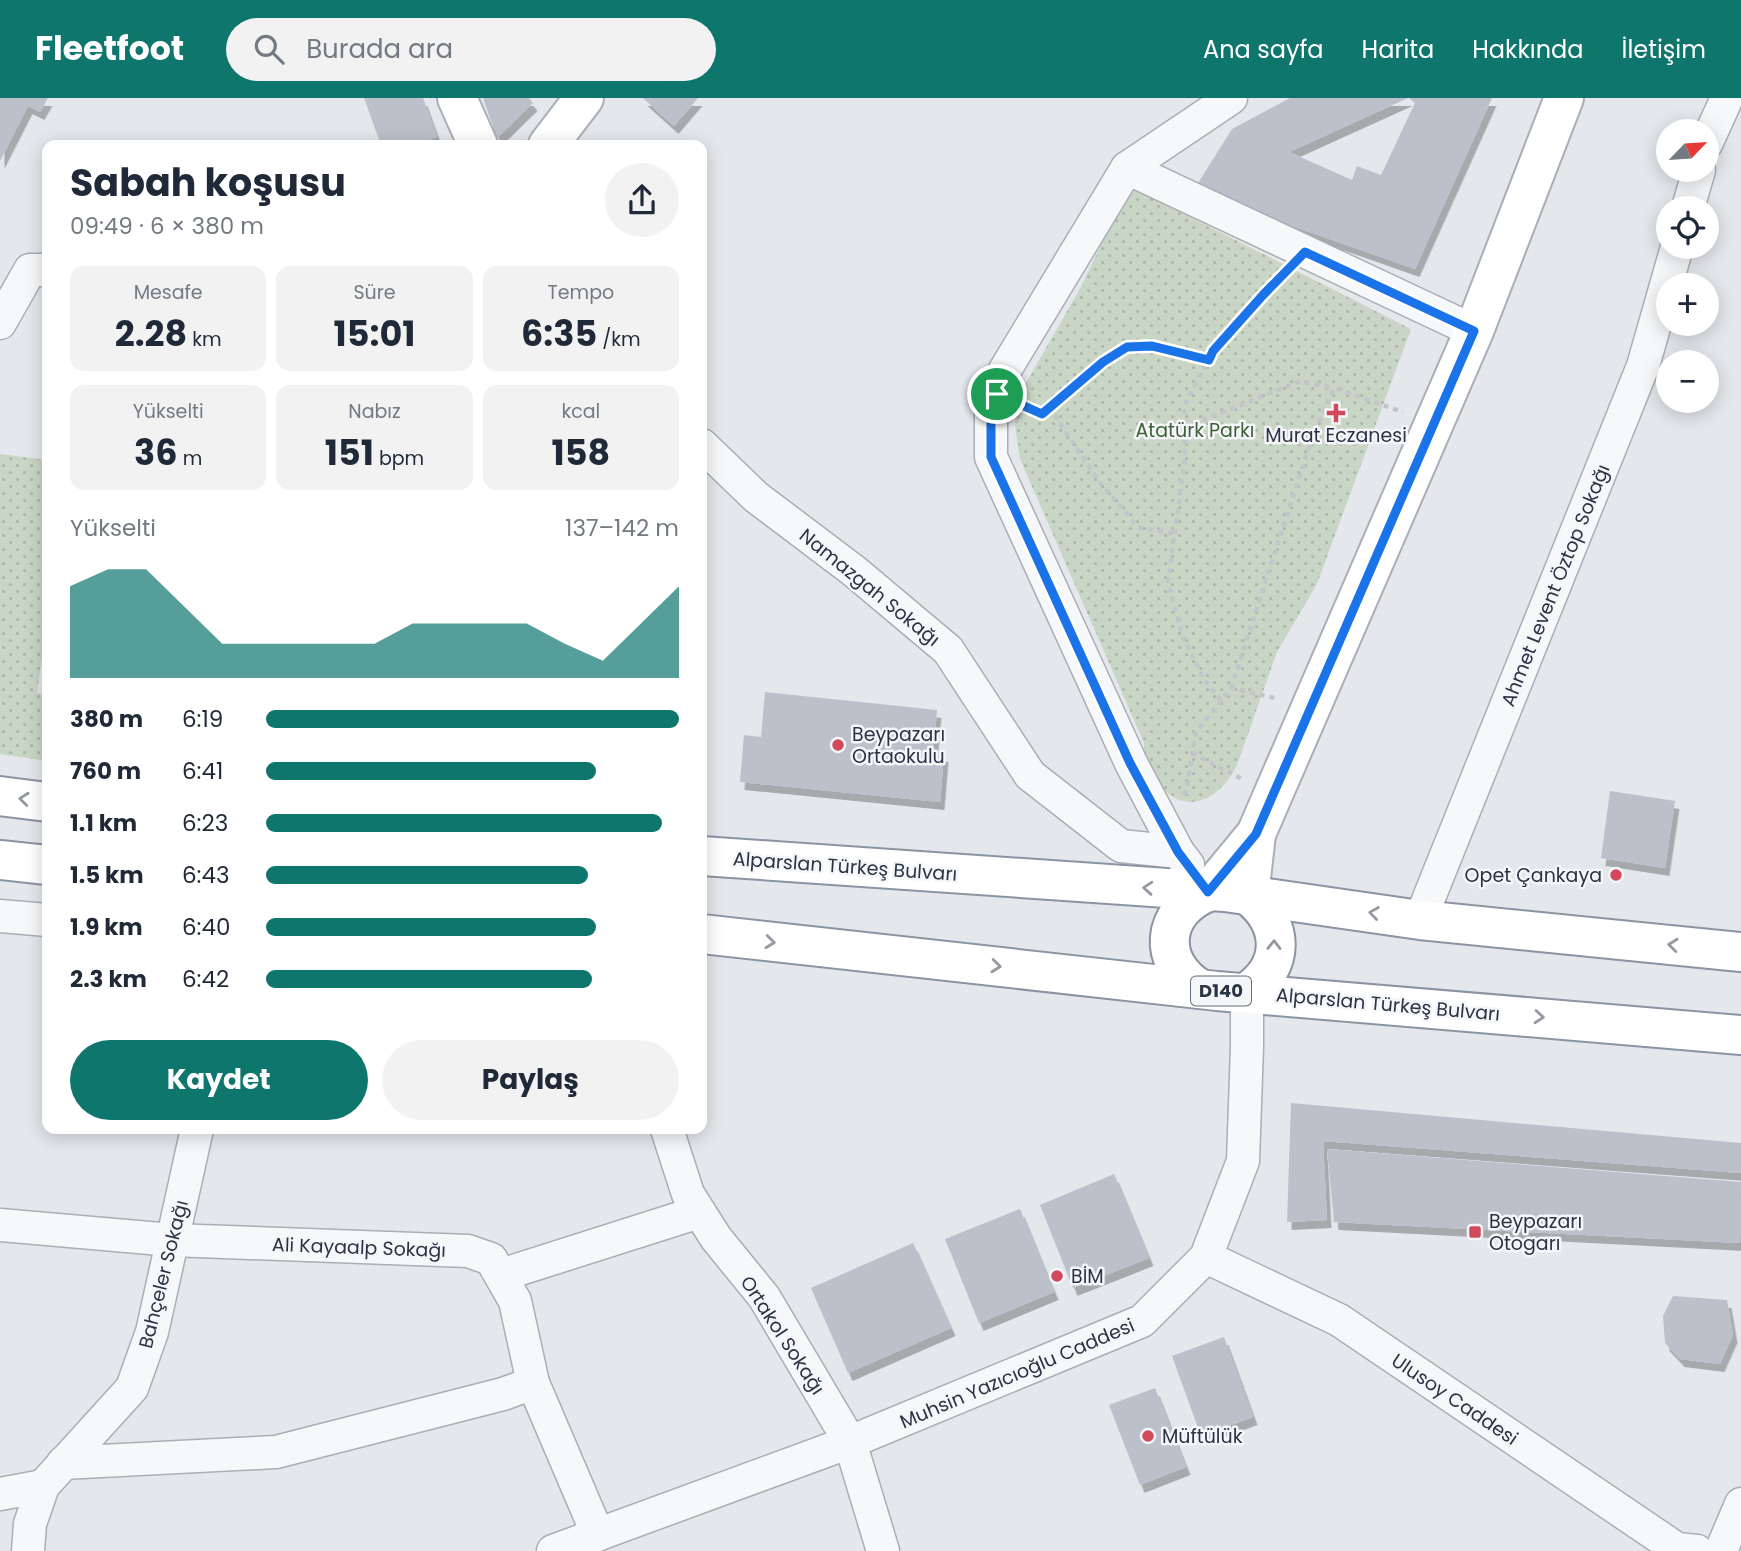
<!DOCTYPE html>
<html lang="tr">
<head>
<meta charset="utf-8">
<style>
	body { margin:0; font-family:Poppins,sans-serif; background:#f2f2f3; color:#1f2937; height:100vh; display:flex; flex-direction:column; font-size:26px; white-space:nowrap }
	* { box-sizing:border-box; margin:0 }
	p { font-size:23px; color:#747a83 }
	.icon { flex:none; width:38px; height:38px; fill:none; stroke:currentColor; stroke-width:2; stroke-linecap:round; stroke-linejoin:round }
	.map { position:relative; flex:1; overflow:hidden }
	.drawer { position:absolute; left:42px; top:42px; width:665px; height:994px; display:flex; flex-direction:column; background:#fff; border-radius:14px; box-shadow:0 4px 18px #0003 }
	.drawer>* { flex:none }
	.needle { width:46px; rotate:65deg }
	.tools { position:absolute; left:1656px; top:21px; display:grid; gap:14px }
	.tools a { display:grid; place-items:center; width:63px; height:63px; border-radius:50%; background:#fff; box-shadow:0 4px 18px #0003; font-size:35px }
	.pin { position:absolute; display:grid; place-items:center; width:60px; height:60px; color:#fff; margin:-30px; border:4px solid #fff; border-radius:50%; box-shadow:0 2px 7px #0007 }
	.round { display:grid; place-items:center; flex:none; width:74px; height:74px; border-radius:37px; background:#f2f2f3 }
	.overview { display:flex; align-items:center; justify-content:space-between; height:119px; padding:0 28px }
	h1 { font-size:38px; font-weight:700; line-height:52px }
	.stats { display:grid; grid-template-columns:repeat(3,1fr); gap:10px; height:119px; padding:7px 28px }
	.stats div { display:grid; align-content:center; border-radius:14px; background:#f2f2f3; text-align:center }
	.stats b { font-size:35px; font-weight:700 }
	.stats small { font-size:19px; font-weight:400 }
	.stats p { font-size:19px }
	.chart { height:196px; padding:14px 28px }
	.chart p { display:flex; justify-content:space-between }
	.chart svg { width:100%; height:126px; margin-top:7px; fill:#0f766e; opacity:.7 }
	.button { display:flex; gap:14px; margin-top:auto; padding:14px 28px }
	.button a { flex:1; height:80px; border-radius:42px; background:#0f766e; color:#fff; font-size:28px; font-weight:700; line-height:80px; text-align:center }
	.button a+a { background:#f2f2f3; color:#1f2937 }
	ul { padding:0 28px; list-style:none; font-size:23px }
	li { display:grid; grid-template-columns:112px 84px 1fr; align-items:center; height:52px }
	li i { height:18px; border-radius:9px; background:#0f766e }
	header { display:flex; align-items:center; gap:42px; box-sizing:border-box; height:98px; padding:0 35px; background:#0f766e; color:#fff }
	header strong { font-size:33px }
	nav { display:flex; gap:38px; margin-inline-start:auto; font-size:24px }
	.search { width:490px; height:63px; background:#f2f2f3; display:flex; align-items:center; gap:18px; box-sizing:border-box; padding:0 24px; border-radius:38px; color:#747a83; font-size:26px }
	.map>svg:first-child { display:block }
	.green { fill:url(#green-dots) }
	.building { fill:#bbc0ca; filter:url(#shadow) }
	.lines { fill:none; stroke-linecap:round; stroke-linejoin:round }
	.street-casing { stroke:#a9aeb7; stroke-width:35 }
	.secondary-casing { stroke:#a9aeb7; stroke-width:42 }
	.highway-casing { stroke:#8b94a3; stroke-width:42 }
	.path { stroke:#c2c5cb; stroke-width:4.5; stroke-dasharray:5 5; stroke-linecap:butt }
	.street { stroke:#f7f8fa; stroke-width:32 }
	.secondary { stroke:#fff; stroke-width:38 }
	.highway { stroke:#fff; stroke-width:38 }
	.oneway { stroke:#959aa2 }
	.route-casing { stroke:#fff; stroke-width:14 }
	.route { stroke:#1a73e8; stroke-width:9 }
	.poi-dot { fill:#d1495b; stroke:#f4f6f9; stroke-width:2.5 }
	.labels { text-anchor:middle; stroke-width:5; stroke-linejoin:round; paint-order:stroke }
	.shield { fill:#f4f6f9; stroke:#676e7b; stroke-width:2 }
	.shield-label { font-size:18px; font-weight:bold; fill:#2b3445 }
	.park-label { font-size:19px; fill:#3f6138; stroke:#f4f6f9 }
	.poi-label { font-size:19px; fill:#2b3445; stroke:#f4f6f9; text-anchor:start }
	.street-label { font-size:19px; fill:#2b3445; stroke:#f4f6f9 }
</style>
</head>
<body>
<header>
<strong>Fleetfoot</strong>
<div class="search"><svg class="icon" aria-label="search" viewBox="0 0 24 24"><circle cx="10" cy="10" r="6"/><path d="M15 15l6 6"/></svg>Burada ara</div>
<nav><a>Ana sayfa</a><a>Harita</a><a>Hakkında</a><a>İletişim</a></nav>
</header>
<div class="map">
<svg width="1741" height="1453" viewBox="0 0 1741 1453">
	<defs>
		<pattern id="green-dots" width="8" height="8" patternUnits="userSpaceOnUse" patternTransform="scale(1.75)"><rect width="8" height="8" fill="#c9d6c5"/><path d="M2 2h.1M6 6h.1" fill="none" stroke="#adb8ab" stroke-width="1.8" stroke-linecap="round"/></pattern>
		<filter id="shadow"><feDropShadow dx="4.5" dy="8" stdDeviation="0" flood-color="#0004"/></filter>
	</defs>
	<rect width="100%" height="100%" fill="#e4e7ec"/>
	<!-- green -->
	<g class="green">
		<path d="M1129,88L1411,231L1317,486L1277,554L1237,667C1217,707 1178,721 1153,676C1147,664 1143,658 1144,645L1020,361L1015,327L1018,304L1026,285L1081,189Z"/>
		<path d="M0,356L47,362V523L37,595L47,597V663L0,656Z"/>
	</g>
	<!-- building -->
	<g class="building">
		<path d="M0,0H48L40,14L28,8L0,63Z"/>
		<path d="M364,0H423L437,39L414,47H381Z"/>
		<path d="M483,0H529L533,5L497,40Z"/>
		<path d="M643,0H698L674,28Z"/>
		<path d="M1290,0H1408L1289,54L1352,82L1357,68L1381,77L1415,5L1409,0H1492L1415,171L1193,93L1232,31Z"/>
		<path d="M765,594L937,612L933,655L944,656L940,704L740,684L744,637L761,639Z"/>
		<path d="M1610,693L1675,703L1665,770L1601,760Z"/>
		<path d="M1291,1005L1741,1045V1075L1323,1043L1327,1122L1287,1124Z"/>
		<path d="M1327,1051L1741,1084L1740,1145L1334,1124Z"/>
		<path d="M1114,1076L1149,1160L1073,1190L1040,1107Z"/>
		<path d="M1020,1111L1054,1194L979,1225L945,1141Z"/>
		<path d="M913,1145L951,1230L848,1275L811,1190Z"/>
		<path d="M1673,1198L1727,1202L1733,1237L1720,1266L1680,1261L1665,1245L1663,1218Z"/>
		<path d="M1224,1239L1253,1319L1201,1338L1172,1258Z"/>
		<path d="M1155,1290L1186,1369L1140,1387L1109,1307Z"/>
	</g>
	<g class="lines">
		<!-- street casing -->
		<g class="street-casing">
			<g id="street">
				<path d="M1706,46L1727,0"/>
				<path d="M1127,70L1474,233"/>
				<path d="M1688,110L1699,72"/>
				<path d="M0,225L30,172H47"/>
				<path d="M702,347L756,399L854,473L948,552L1030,677L1121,748L1178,754L1188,767"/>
				<path d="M1178,754L1131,665L991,359V313L1005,272L1127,70L1231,0"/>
				<path d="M0,818L47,822"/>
				<path d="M1420,822L1643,268L1677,149"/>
				<path d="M667,1031L688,1096L716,1140L764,1199L850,1344L883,1453"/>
				<path d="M0,1127L172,1142L468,1153L491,1161L515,1203L533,1285L598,1437"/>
				<path d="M1206,1159L1339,1222L1677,1451L1697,1453"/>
				<path d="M501,1177L699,1114"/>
				<path d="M63,1365L276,1354L503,1296L533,1285"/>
				<path d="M0,1396L43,1388"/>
				<path d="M28,1453L30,1426L43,1388L132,1290L152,1234L197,1031"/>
				<path d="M553,1453L850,1344L1142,1223L1206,1159L1243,1063L1247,949V894"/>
				<path d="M1721,1453L1741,1406"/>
			</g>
		</g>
		<!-- secondary casing -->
		<g class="secondary-casing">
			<g id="secondary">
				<path d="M457,0L478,47"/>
				<path d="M548,47L584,0"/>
				<path d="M1256,736L1474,233L1564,0"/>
				<path d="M1208,794L1256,736L1249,798"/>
			</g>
		</g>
		<!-- highway casing -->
		<g class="highway-casing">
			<g id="highway">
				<path d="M0,698L47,704"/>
				<path d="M702,758L1225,794L1420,822L1741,854"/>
				<path d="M0,762L47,767"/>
				<path d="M702,836L1217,893L1741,937"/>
				<path d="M1200,891C1156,864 1161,813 1208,794"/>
				<path d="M1247,894C1286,868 1284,826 1249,798"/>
			</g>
		</g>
		<!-- path -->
		<g class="path">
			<path d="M1024,307L1042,316L1103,264L1127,249L1152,248L1208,262"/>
			<path d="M1049,309L1101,386L1138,429L1175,436"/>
			<path d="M1184,330L1300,283L1334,290"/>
			<path d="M1231,590L1312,340L1334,290L1403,314"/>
			<path d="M1221,602L1203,580L1182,537L1168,483L1185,361L1184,308L1213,253L1284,175"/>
			<path d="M1192,655L1244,682"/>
			<path d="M1183,696L1186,694L1196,634L1231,590L1279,601"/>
		</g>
		<!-- street -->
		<use href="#street" class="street"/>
		<!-- secondary -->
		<use href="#secondary" class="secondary"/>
		<!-- highway -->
		<use href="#highway" class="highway"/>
	</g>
	<!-- one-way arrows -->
	<defs><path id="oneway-chevron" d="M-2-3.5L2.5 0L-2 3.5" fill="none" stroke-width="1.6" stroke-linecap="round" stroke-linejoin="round" transform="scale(1.75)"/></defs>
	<g class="oneway">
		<use href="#oneway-chevron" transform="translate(24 701) rotate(-174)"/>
		<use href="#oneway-chevron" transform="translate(1148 790) rotate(-176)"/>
		<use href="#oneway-chevron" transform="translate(1374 815) rotate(-172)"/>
		<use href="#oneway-chevron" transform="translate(770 844) rotate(6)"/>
		<use href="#oneway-chevron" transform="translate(1274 847) rotate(-89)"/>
		<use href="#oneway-chevron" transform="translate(1673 847) rotate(-174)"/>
		<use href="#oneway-chevron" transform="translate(996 868) rotate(6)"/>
		<use href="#oneway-chevron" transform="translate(1539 919) rotate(5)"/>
	</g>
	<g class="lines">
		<!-- route casing -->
		<g class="route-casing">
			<path id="route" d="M1305,154L1474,233L1256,736L1208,794L1178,754L1130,665L991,359V313L997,296L1042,316L1103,264L1127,249L1152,248L1209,262L1213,253L1263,197Z"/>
		</g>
		<!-- route -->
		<use href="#route" class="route"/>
	</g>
	<!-- markers -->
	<g class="poi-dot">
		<path d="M1332.5 304.5h7v7h7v7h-7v7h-7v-7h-7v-7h7z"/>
		<circle cx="838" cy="647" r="7"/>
		<circle cx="1616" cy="777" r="7"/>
		<rect x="1468" y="1127" width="14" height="14" rx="3.5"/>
		<circle cx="1057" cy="1178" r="7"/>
		<circle cx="1148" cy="1338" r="7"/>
	</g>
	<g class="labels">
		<!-- shield labels -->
		<rect class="shield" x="1191" y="878.5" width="60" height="29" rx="5"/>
		<g class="shield-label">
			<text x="1221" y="899">D140</text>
		</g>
		<!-- park labels -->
		<g class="park-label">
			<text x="1195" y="339">Atatürk Parkı</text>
		</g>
		<!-- poi labels -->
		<g class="poi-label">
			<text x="1336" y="344" text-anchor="middle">Murat Eczanesi</text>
			<text x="852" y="643">Beypazarı<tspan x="852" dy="22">Ortaokulu</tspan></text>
			<text x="1602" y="784" text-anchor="end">Opet Çankaya</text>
			<text x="1489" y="1130">Beypazarı<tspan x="1489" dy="22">Otogarı</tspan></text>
			<text x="1071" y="1185">BİM</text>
			<text x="1162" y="1345">Müftülük</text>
		</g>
		<!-- street labels -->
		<g class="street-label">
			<text transform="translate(1555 487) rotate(-68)" y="7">Ahmet Levent Öztop Sokağı</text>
			<text transform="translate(870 489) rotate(39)" y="7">Namazgah Sokağı</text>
			<text transform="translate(845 768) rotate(4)" y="7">Alparslan Türkeş Bulvarı</text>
			<text transform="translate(1388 906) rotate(5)" y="7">Alparslan Türkeş Bulvarı</text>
			<text transform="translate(359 1149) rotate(2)" y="7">Ali Kayaalp Sokağı</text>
			<text transform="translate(163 1176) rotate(-76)" y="7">Bahçeler Sokağı</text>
			<text transform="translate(783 1237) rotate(57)" y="7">Ortakol Sokağı</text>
			<text transform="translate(1017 1275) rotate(-23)" y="7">Muhsin Yazıcıoğlu Caddesi</text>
			<text transform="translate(1455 1301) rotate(34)" y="7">Ulusoy Caddesi</text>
		</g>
	</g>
</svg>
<div class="tools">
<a><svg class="needle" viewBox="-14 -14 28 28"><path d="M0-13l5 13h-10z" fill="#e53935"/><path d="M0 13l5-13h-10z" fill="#747a83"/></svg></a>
<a><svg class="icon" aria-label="locate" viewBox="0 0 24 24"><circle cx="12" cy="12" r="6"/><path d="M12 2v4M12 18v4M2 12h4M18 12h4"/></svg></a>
<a>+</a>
<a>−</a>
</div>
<div class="pin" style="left:997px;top:296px;background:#1e9e55"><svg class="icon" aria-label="arrive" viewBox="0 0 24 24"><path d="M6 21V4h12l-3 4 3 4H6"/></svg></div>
<section class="drawer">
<div class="overview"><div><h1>Sabah koşusu</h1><p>09:49 · 6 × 380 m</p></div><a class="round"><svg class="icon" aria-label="share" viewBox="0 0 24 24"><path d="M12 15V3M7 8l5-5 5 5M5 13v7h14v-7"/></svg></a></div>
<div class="stats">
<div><p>Mesafe</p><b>2.28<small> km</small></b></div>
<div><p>Süre</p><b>15:01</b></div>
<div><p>Tempo</p><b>6:35<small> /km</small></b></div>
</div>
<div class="stats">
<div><p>Yükselti</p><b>36<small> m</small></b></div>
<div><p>Nabız</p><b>151<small> bpm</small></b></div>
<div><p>kcal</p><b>158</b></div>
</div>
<div class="chart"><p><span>Yükselti</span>137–142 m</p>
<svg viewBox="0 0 160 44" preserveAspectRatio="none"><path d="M0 44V12L10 6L20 6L30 19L40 32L50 32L60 32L70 32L80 32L90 25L100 25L110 25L120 25L130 32L140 38L150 25L160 12V44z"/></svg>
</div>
<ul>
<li><b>380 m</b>6:19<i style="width:100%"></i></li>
<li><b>760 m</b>6:41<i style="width:80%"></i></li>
<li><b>1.1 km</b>6:23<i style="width:96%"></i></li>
<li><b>1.5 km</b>6:43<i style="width:78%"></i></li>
<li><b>1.9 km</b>6:40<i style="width:80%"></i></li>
<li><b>2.3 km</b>6:42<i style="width:79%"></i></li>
</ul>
<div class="button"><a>Kaydet</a><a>Paylaş</a></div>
</section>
</div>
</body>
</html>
